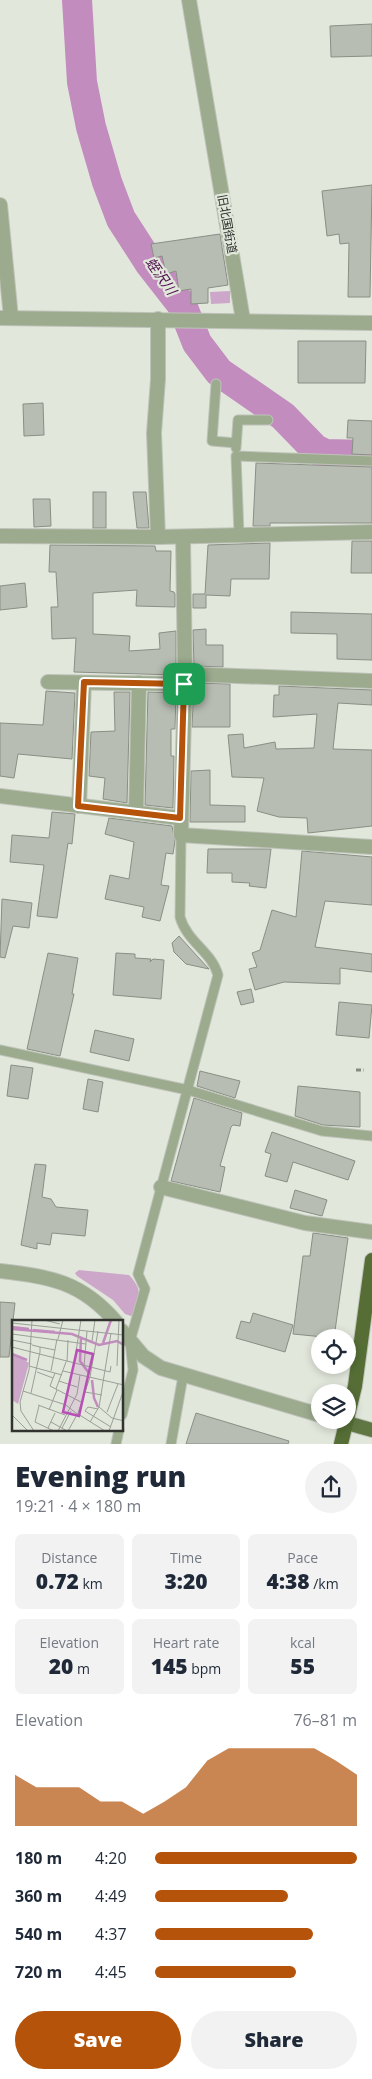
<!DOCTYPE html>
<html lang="en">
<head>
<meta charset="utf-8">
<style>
	body { margin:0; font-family:"Open Sans","Noto Sans JP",sans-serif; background:#f2f2f3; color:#1f2937; height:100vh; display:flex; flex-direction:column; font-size:19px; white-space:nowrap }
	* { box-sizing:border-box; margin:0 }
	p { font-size:16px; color:#747a83 }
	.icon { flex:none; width:28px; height:28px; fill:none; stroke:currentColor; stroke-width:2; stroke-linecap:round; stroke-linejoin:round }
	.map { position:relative; height:1444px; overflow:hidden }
	.side { display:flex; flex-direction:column; background:#fff; flex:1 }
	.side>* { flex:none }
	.buttons { position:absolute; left:311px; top:1329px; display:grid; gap:10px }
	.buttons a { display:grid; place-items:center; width:45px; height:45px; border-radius:50%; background:#fff; box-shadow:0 2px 8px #0003; font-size:25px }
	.pin { position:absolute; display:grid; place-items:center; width:42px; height:42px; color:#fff; margin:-21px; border-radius:10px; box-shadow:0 2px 8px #0006 }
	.round { display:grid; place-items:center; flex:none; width:52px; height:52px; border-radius:26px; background:#f2f2f3 }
	.overview { display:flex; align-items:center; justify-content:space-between; height:85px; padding:0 15px }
	h1 { font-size:28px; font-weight:800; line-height:38px }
	.figures { display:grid; grid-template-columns:repeat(3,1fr); gap:8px; height:85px; padding:5px 15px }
	.figures div { display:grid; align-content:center; border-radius:8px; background:#f2f2f3; text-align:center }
	.figures b { font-size:21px; font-weight:800 }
	.figures small { font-size:14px; font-weight:400 }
	.figures p { font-size:14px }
	.chart { height:140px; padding:10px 15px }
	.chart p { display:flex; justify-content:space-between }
	.chart svg { width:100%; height:90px; margin-top:5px; fill:#b45309; opacity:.7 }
	.action { display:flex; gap:10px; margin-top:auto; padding:10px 15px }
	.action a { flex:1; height:58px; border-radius:30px; background:#b45309; color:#fff; font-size:20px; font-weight:800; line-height:58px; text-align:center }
	.action a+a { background:#f2f2f3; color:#1f2937 }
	ul { padding:0 15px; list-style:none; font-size:16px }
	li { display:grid; grid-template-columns:80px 60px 1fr; align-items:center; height:38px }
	li i { height:12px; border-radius:6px; background:#b45309 }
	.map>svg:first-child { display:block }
	.green { fill:#cda7ca }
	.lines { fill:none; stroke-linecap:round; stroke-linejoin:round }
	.river { stroke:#c28cbe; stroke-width:30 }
	.building { fill:#b7bdb2; stroke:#898f84 }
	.service-casing { stroke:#bec3b9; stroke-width:11 }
	.minor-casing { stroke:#bec3b9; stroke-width:16 }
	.tertiary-casing { stroke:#bec3b9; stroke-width:16 }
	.primary-casing { stroke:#bec3b9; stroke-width:16 }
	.trunk-casing { stroke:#bec3b9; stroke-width:16 }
	.path { stroke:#868a82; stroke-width:3; stroke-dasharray:5 2.5; stroke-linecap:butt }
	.service { stroke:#9caa8e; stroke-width:9 }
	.minor { stroke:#9caa8e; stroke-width:14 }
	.tertiary { stroke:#9caa8e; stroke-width:14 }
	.primary { stroke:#607744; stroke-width:14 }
	.trunk { stroke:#566e36; stroke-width:14 }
	.route-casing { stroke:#fff; stroke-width:10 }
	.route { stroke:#b45309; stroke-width:6 }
	.labels { text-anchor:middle; stroke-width:4.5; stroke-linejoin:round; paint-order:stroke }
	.street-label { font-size:12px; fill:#30332e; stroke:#e2e7dc }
	.water-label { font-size:14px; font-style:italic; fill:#4e0c4c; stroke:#e2e7dc }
	.inset-river { fill:none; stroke:#c28cbe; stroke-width:2.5 }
	.inset-road { fill:none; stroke:#9b9f96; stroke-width:1 }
	.view { fill:#b750b4; fill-opacity:0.15; stroke:#b750b4; stroke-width:2.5 }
	.inset-edge { fill:none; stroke:#30332e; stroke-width:2.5 }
</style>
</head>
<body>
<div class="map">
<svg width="372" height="1444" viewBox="0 0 372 1444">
	<rect width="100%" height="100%" fill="#e2e7dc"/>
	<!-- green -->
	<g class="green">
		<path d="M230,291V303L211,304L210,292Z"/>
		<path d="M79,1270L129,1275C143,1290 140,1296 134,1314L131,1316L125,1314L113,1300L77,1276L75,1273Z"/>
	</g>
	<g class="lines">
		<!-- river -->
		<path class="river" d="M77,0L82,82L91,127L107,182L121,219L150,264L182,305L197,343L219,372L283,416L315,449L325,454L372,455"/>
	</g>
	<!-- building -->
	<g class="building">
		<path d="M372,24V56L331,57L330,26Z"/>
		<path d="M372,185L370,297H348L349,243L340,244L339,234L327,236L322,191Z"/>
		<path d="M220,234L228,285L208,288V303L191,304V289L179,291L176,271L166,274L162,256L154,258L151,244Z"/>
		<path d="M298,341H366L365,383H298Z"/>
		<path d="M43,403L44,435L24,436L23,404Z"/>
		<path d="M348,420L372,421V455L352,454L353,438H347Z"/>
		<path d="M256,463L372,467V523H270V526H253Z"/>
		<rect x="93" y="492" width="13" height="36"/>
		<path d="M133,492H146L149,528H137Z"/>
		<path d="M33,499H50L51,526L34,527Z"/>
		<path d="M352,541H372V573H351Z"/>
		<path d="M270,543L269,579H231L230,596L206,595V608H193V594H205L208,545Z"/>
		<path d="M50,545L155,546L156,551H171L170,591L174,592L175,594V607L136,606L137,590L93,593V634L130,636L129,651L160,649L159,633L176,631V675L74,672L76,638L52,639L51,607H58L56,572H49Z"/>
		<path d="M25,583L27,607L0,610V586Z"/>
		<path d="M291,612L372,614V660L337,659V634L291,633Z"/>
		<path d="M206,629V645H223V667L194,666L193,630Z"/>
		<path d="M194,683L230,684V727H192Z"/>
		<path d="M279,686L372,690V705L338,703L333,749L372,750V826L308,833L307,818L279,817L257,811L264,778L232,777L228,735L243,734L244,748L275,742L276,749L314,748L317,714L273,717L274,695H279Z"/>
		<path d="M46,691L75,693L72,759L18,754L14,778L0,776V723L43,725Z"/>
		<path d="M114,692H130L127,803L103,799L105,778L89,776L91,732L115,731Z"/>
		<path d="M148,692L176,693L175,729H171V756H174L173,808L145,805Z"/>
		<path d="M210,770V805L245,806V822H190L191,771Z"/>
		<path d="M52,812L75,814L72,844L68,843L57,918L37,916L44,865L10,862L12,835L49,838Z"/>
		<path d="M109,818L172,826L175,841L173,854L166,853L161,885L169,886L160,921L142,917L144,907L105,899L110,875L129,879L134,842L105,834Z"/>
		<path d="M208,849H271L266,888L249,886L250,883L232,882V873H207Z"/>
		<path d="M302,851L372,857V905L325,901L315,947L372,954V972L340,968V984L284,982L255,990L249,969L257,967L252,953L260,950L272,910L296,917Z"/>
		<path d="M2,899L32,903L29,928L13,926L5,958L0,957Z"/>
		<path d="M179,936L208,968L209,969L186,964L174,952L172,943Z"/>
		<path d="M48,953L78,958L72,994H74L60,1056L27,1049Z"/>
		<path d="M116,953L135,954V958L151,959L150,962L153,959L164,960L161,999L113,995Z"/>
		<path d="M251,989L254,1002L241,1005L237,992Z"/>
		<path d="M339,1002L372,1005L369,1038L336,1035Z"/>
		<path d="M95,1030L134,1039L129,1061L90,1052Z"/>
		<path d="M11,1065L33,1068L28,1099L7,1096Z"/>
		<path d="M200,1071L240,1081L235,1098L197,1086Z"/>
		<path d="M88,1079L103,1082L98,1112L83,1109Z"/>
		<path d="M298,1086L360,1092V1127L323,1125L295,1116Z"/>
		<path d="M194,1098L242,1113L240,1126L233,1125L231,1127L220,1166L225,1167L220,1192L171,1181Z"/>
		<path d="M272,1132L355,1161L348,1180L293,1162L287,1182L265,1176L271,1154L265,1152Z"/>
		<path d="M35,1164L46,1165L42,1197L51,1199L56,1207L88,1210L85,1236L52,1233L50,1245L37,1243V1249L21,1245Z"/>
		<path d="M295,1190L327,1200L322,1216L290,1208Z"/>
		<path d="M313,1233L348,1238L334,1338L293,1334L303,1256H310Z"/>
		<path d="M0,1302L15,1303L9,1357H0Z"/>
		<path d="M253,1313L293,1325L285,1352L236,1338L241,1321L250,1323Z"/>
		<path d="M196,1413L289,1441L288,1444H186Z"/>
	</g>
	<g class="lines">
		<!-- service casing -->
		<g class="service-casing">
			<g id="service">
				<path d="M216,384L212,441L236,443"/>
				<path d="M236,448L238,420H268"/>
				<path d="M239,534L236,456L372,461"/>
				<path d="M0,1050L188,1090L322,1131L372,1136"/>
				<path d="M122,1415L133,1370L130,1341L145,1289L138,1274L218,975C212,952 187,942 180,917L181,835"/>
				<path d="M116,1444L119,1430"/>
				<path d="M171,1444L183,1376"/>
			</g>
		</g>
		<!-- minor casing -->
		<g class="minor-casing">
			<g id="minor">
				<path d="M189,0L243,320"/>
				<path d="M0,205L11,318"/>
				<path d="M0,536L158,537L372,532"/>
				<path d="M158,537L154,433L158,379V319"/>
				<path d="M183,537L185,674L181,835L372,847"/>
				<path d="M185,674L372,681"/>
				<path d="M48,682L184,684"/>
				<path d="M0,796L180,818"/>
				<path d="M79,806L84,683"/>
				<path d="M136,812L139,683"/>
				<path d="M161,1187L305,1223L372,1232"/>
			</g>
		</g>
		<!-- tertiary casing -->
		<g class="tertiary-casing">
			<g id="tertiary">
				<path d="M0,318L372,323"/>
				<path d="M0,1271C50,1277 81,1281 116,1322"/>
				<path d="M122,1331L143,1356L161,1368L320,1415"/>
			</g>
		</g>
		<!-- primary casing -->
		<g class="primary-casing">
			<path id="primary" d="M347,1423L372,1430"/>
		</g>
		<!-- trunk casing -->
		<g class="trunk-casing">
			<path id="trunk" d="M341,1444L355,1386L372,1260"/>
		</g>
		<!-- path -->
		<path class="path" d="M356,1070H364"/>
		<!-- service -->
		<use href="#service" class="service"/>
		<!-- minor -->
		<use href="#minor" class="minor"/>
		<!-- tertiary -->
		<use href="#tertiary" class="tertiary"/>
		<!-- primary -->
		<use href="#primary" class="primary"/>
		<!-- trunk -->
		<use href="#trunk" class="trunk"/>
	</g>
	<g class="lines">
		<!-- route casing -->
		<g class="route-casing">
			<path id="route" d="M84,682L184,684L180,818L78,806Z"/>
		</g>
		<!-- route -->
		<use href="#route" class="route"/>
	</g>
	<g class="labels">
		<!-- street labels -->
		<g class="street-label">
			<text transform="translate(227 224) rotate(80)" y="4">旧北国街道</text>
		</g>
		<!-- water labels -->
		<g class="water-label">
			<text transform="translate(161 276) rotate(55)" y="5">蛭沢川</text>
		</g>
	</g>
	<!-- overview -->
	<g transform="translate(12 1320)">
		<rect width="111" height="111" fill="#e2e7dc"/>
		<path d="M0,33L17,43L6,84L0,80Z" fill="#cda7ca"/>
		<path class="inset-river" d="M0,7L17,9M0,9L60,14L87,25L105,21L112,25M21,10L43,12M69,18L68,41L77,53M91,23L99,0M0,34L15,40M80,60L82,78L86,87"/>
		<path class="inset-road" d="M20,0L17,50L8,82L9,91L22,111M32,0L48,4M0,3L112,15M0,14L74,24M46,19L51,0M0,20L20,24M80,21L83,0M0,27L98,52L99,46M28,27L43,30M55,42L56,20M62,44L69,0M17,46L50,55M72,46L75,11M105,46L107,0M39,51L45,19M51,51L112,65M25,52L41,58M43,53L38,66L69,82M47,61L65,67M44,69L54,42M11,71L54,85L65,94M73,72L90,75M19,73L28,32V27L20,25M26,85L53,95M27,86L23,102L42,111M87,87L100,98L112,101M86,89L76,87L73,91L99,107M37,90L45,70M95,92L106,64M66,94L93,111M0,95L16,111M39,102L55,111M78,102L87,87L99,13M36,108L43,93M50,108L59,91M46,111L65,74L68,55M56,111L66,93L78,57L86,11M97,111L112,69"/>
		<path class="view" d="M65,30L81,34L67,96L51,92Z"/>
		<rect width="111" height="111" class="inset-edge"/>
	</g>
</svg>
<div class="buttons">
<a><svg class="icon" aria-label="locate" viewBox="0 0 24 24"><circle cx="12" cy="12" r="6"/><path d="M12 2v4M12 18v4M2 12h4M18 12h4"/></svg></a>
<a><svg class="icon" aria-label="layers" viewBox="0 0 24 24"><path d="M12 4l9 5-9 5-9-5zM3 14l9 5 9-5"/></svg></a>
</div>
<div class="pin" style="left:184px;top:684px;background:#1e9e55"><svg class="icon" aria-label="arrive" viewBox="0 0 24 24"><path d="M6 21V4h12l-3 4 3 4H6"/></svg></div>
</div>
<section class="side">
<div class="overview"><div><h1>Evening run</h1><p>19:21 · 4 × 180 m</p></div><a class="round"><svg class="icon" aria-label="share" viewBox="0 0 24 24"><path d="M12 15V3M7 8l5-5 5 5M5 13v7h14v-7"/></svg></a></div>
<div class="figures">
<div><p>Distance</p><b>0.72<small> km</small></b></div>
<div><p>Time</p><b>3:20</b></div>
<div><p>Pace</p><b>4:38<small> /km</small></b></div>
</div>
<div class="figures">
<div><p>Elevation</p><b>20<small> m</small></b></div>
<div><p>Heart rate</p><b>145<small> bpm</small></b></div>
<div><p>kcal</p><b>55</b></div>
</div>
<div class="chart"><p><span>Elevation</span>76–81 m</p>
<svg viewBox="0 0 160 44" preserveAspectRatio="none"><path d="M0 44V19L10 25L20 25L30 25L40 32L50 32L60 38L70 32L80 25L90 12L100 6L110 6L120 6L130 6L140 6L150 12L160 19V44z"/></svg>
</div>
<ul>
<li><b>180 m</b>4:20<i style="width:100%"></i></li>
<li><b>360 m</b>4:49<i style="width:66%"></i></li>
<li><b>540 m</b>4:37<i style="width:78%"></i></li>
<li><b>720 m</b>4:45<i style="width:70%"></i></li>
</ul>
<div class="action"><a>Save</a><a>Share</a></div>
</section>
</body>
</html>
